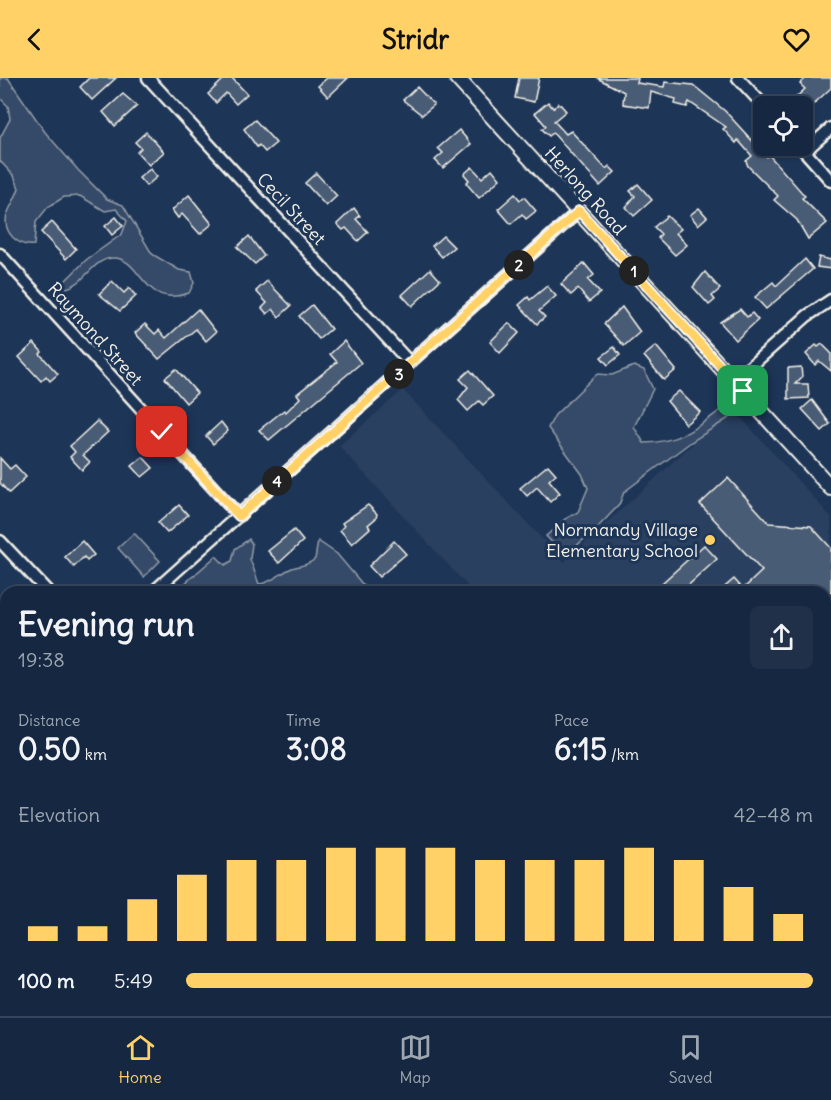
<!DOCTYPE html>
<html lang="en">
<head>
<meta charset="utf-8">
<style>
	body { margin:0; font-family:Delius,sans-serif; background:#1f3048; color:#f1f3f6; height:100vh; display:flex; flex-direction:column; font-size:22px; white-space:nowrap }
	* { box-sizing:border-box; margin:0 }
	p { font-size:20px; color:#9ea6b1 }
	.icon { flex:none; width:33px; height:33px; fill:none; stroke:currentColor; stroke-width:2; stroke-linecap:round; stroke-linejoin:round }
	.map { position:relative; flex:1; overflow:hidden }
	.sheet { position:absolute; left:0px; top:508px; width:831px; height:430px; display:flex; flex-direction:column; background:#162841; border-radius:18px 18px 0 0; box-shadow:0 2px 4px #0004,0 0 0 2px #35445a }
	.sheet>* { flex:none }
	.buttons { position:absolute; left:753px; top:18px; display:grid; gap:12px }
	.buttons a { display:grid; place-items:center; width:60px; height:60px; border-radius:9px; background:#162841; box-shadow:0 2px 4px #0004,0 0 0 2px #35445a; font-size:30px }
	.pin { position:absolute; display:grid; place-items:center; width:51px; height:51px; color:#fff; margin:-26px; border-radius:12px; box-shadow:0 3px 9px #0006 }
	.km { position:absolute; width:30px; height:30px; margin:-15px; border-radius:50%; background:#222; color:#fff; font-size:16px; line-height:30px; text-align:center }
	.round { display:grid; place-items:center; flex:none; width:63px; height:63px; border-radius:9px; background:#1f3048 }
	.headline { display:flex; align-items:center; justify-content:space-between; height:102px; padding:0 18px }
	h1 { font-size:33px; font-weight:800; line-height:45px }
	.metrics { display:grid; grid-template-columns:repeat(3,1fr); gap:9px; height:102px; padding:6px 18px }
	.metrics div { display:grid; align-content:center }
	.metrics b { font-size:30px; font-weight:800 }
	.metrics small { font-size:16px; font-weight:400 }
	.metrics p { font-size:16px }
	.chart { height:168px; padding:12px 18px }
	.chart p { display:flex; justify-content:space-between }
	.chart svg { width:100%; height:108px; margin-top:6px; stroke:#ffd166; stroke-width:6 }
	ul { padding:0 18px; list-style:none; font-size:20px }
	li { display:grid; grid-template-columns:96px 72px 1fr; align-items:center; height:45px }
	li i { height:15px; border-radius:8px; background:#ffd166 }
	header { display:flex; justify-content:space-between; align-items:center; height:78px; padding:0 18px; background:#ffd166; color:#111; font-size:27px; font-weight:800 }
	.tab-bar { display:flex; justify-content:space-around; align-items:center; height:84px; border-top:2px solid #35445a; background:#162841; font-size:16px; color:#9ea6b1 }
	.tab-bar a { display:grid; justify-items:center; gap:3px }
	.tab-bar .on { color:#ffd166 }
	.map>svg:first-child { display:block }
	.built { fill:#2a4060 }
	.green { fill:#354a67; stroke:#949ea8; stroke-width:1.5 }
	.building { fill:#485b74; stroke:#f4f1e8; stroke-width:1.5 }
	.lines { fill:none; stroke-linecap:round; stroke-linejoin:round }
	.minor-casing { stroke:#f4f1e8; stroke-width:15 }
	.tertiary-casing { stroke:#f4f1e8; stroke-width:18 }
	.minor { stroke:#1d3557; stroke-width:10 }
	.tertiary { stroke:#1d3557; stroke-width:14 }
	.route-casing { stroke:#fff; stroke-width:12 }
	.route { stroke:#ffd166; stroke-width:8 }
	.poi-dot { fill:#ffd166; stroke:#1d3557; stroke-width:2 }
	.labels { text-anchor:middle; stroke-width:6; stroke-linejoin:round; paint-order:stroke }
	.street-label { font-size:18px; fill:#f4f1e8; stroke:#1d3557 }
	.poi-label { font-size:18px; fill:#f4f1e8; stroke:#1d3557; text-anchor:end }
</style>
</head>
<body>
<header><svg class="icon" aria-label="back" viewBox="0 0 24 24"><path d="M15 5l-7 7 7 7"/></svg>Stridr<svg class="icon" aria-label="heart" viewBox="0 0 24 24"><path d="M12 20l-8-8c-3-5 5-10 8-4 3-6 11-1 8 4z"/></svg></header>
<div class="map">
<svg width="831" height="938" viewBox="0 0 831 938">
	<rect width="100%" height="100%" fill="#1d3557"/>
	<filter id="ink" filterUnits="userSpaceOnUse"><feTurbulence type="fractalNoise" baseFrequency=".0167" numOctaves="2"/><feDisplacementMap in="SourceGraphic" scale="12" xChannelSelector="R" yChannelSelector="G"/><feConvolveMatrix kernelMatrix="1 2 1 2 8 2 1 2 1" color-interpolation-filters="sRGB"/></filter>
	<g filter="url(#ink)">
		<!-- built -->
		<path class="built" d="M403,312L564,484L732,330L831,439V619L825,624V514H473L339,368Z"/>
		<!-- green -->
		<g class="green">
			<path d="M0,0H8L45,54L78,92L107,121L123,127L152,176L179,192L191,194L194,205L189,215C142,231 143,182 115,180C92,179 85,208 65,210L62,206L86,182L122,156L127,143L116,131L105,133L80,118L64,119L48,129L36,144L34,167C19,169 2,155 7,137C10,128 16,120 19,110L14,98L0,83V60L10,41L8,28L0,20Z"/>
			<path d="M634,288L644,292L653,311L634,349L644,365C679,365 699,348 726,328L732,338L691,364L624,414L619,427L598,449L575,469L560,473L546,458L565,441L578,434L588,410L582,396L548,350L555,337L597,296L612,297Z"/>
			<path d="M134,455L160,483L144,499L118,470Z"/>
			<path d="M249,461L252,466L250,481L259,506C272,505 280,495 292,490C301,487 307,488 315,481L318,463L337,476L369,514H175L216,478L225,487L232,483L235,471Z"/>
			<path d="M66,933H236L241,938H61Z"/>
		</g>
		<!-- building -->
		<g class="building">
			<path d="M89,0H116L92,22L80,9Z"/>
			<path d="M225,0H232L247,16L236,26L226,15L216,25L208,16Z"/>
			<path d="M327,0H348L328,19L318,8Z"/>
			<path d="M519,0H539L534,24L515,20Z"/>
			<path d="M597,0H638L637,5L664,9L665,4L693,7L725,33L767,79L769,77L805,118L802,120L827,145L808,161L797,142L774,122L778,118L748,88L746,83L752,78L738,62L736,65L723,51L726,49L689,24L687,29L675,26L676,21L651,14L649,30L623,26L624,14Z"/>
			<path d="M806,0H831V10L806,33L794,21L805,11L800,6Z"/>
			<path d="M417,9L434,27L422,37L403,22Z"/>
			<path d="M123,16L137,28L115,48L103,34Z"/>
			<path d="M548,24L553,30L559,25L566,33L554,43L566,56L571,53L606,91L609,88L615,94L600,108L553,55L549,58L542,51L546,48L535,35Z"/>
			<path d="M255,42L276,65L265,74L259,67L257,69L244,51Z"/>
			<path d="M459,52L471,66L443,90L435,82L443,75L438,70Z"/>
			<path d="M146,54L164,74L149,87L137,74L141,70L135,64Z"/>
			<path d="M472,89L482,100L492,91L500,101L479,120L466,105L469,102L464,96Z"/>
			<path d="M150,91L157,99L146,108L139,100Z"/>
			<path d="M316,95L337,118L326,128L305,105Z"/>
			<path d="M638,106L652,122L634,138L626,129L635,118L630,113Z"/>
			<path d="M515,116L520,122L524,119L536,133L526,141L522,136L511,146L498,131Z"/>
			<path d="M189,117L212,146L200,156L182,136L178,140L172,132Z"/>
			<path d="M354,130L360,138L356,141L368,154L358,163L346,150L343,152L337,146Z"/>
			<path d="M699,130L707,139L698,147L690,137Z"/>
			<path d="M667,138L681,151L676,155L687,167L675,177L658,160L661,156L654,149Z"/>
			<path d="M116,139L123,148L112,157L105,148Z"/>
			<path d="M52,144L76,171L66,181L41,154Z"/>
			<path d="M249,158L264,178L255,186L237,169Z"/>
			<path d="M443,158L454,169L442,179L432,168Z"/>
			<path d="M819,179L831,182V191L817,189Z"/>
			<path d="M805,181L813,191L766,231L755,219L773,204L776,208Z"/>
			<path d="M584,185L594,197L588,202L600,215L589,224L578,211L571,217L561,206Z"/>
			<path d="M430,191L440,202L412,228L402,217Z"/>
			<path d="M705,194L720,211L712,218L715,222L709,227L693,209Z"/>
			<path d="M112,203L124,215L129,210L136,218L120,233L99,216Z"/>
			<path d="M267,203L291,228L279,239L273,231L267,236L262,230L267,225L256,213Z"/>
			<path d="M547,208L556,218L539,233L545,239L537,246L519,227L528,219L530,222Z"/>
			<path d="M312,227L331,251L319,261L299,238Z"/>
			<path d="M622,229L640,254L624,268L604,246Z"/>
			<path d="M198,231L216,254L206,263L196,251L159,281L135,255L145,246L155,256L159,252L166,260Z"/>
			<path d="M740,231L747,239L752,235L758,242L736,262L720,244Z"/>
			<path d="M509,245L519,255L500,275L490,264Z"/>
			<path d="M344,263L361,285L269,362L259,352L284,332L286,334L300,320L297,316L337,284L330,276Z"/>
			<path d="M34,265L42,274L40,276L58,296L50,303L46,298L41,303L19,279Z"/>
			<path d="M822,266L831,275V293L819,283L815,287L806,276L816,267L818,269Z"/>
			<path d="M656,268L676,292L664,302L644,278Z"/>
			<path d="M614,269L620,277L608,287L601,279Z"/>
			<path d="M801,289L802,299L795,306H808L809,320L788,321V290Z"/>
			<path d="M176,291L197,315L186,325L165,300Z"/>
			<path d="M470,292L493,318L483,327L479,323L468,333L458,322L468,309L460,301Z"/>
			<path d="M679,313L700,334L686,346L667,323Z"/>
			<path d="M812,322L830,346L822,353L802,331Z"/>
			<path d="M97,343L108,354L83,377L90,384L82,392L70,379L75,374L70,368Z"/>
			<path d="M221,344L228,353L213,366L206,358Z"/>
			<path d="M143,379L153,390L142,399L132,388Z"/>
			<path d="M0,380L10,391L15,387L26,399L9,415L0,405Z"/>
			<path d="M548,387L556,396L549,402L560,415L550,424L537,409L527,418L520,410Z"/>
			<path d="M728,400L769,445L811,448L831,470V514H719L734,501L743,511L762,493L700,426Z"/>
			<path d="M179,427L188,437L167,455L158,445Z"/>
			<path d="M368,427L377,436L376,440L368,447L370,450L352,466L340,452L344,448L342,445Z"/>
			<path d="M294,452L303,463L279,485L268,473Z"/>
			<path d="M82,463L94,477L87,483L84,479L74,489L65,479Z"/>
			<path d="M394,463L406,476L379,499L369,488Z"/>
			<path d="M704,467L717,481L681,514H652Z"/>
		</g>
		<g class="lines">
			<!-- minor casing -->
			<g class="minor-casing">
				<g id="minor">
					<path d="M148,0L410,285"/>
					<path d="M738,0L764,28"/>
					<path d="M800,68L831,103"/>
					<path d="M805,73L831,50"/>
					<path d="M0,176L239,438"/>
					<path d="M734,303L807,238L831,222"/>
					<path d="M0,463L48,514"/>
					<path d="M153,514L579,133"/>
					<path d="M0,651L6,646"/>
					<path d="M0,664L6,670"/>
					<path d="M825,909L831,914"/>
					<path d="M246,933L250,938"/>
					<path d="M506,933L510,938"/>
					<path d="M693,933L698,938"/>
					<path d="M319,938L325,933"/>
					<path d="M750,938L754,933"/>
				</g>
			</g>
			<!-- tertiary casing -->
			<g class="tertiary-casing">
				<path id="tertiary" d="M457,0L831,410"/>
			</g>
			<!-- minor -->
			<use href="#minor" class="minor"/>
			<!-- tertiary -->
			<use href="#tertiary" class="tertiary"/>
		</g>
	</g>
	<g class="lines" filter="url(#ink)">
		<!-- route casing -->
		<g class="route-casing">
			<path id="route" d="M162,354L239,438L579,133L743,313"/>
		</g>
		<!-- route -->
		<use href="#route" class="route"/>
	</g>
	<!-- markers -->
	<circle class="poi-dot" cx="710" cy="462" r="6"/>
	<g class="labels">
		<!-- street labels -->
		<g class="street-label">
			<text transform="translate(585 113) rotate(48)" y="6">Herlong Road</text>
			<text transform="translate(291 131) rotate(47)" y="6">Cecil Street</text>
			<text transform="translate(95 256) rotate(48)" y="6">Raymond Street</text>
		</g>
		<!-- poi labels -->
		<g class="poi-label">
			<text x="698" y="458">Normandy Village<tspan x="698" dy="21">Elementary School</tspan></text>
		</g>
	</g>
</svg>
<div class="buttons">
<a><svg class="icon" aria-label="locate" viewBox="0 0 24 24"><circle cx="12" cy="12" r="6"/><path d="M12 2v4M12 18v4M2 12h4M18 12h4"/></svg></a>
</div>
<div class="pin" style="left:743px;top:313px;background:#1e9e55"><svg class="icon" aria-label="arrive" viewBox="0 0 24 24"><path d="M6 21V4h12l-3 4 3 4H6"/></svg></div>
<div class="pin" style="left:162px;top:354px;background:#d93025"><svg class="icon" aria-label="check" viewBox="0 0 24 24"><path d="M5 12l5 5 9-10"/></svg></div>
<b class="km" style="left:634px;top:193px">1</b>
<b class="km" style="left:519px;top:187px">2</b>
<b class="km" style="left:399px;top:296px">3</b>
<b class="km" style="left:277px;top:403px">4</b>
<section class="sheet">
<div class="headline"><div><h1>Evening run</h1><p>19:38</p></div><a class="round"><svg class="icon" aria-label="share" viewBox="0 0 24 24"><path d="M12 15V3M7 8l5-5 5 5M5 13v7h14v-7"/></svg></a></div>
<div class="metrics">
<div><p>Distance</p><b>0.50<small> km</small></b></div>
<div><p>Time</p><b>3:08</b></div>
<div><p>Pace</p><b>6:15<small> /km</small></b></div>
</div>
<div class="chart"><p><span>Elevation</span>42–48 m</p>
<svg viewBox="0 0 160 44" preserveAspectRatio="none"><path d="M5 44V38M15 44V38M25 44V27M35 44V17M45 44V11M55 44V11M65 44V6M75 44V6M85 44V6M95 44V11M105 44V11M115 44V11M125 44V6M135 44V11M145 44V22M155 44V33"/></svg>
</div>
<ul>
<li><b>100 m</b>5:49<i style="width:100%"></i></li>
</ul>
</section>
</div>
<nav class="tab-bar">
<a class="on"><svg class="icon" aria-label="home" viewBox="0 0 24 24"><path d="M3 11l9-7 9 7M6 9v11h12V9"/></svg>Home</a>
<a><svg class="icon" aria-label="map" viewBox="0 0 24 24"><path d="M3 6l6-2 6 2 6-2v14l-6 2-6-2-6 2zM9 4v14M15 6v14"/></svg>Map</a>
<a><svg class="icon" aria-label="saved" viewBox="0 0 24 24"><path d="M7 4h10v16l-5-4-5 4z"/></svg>Saved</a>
</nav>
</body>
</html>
